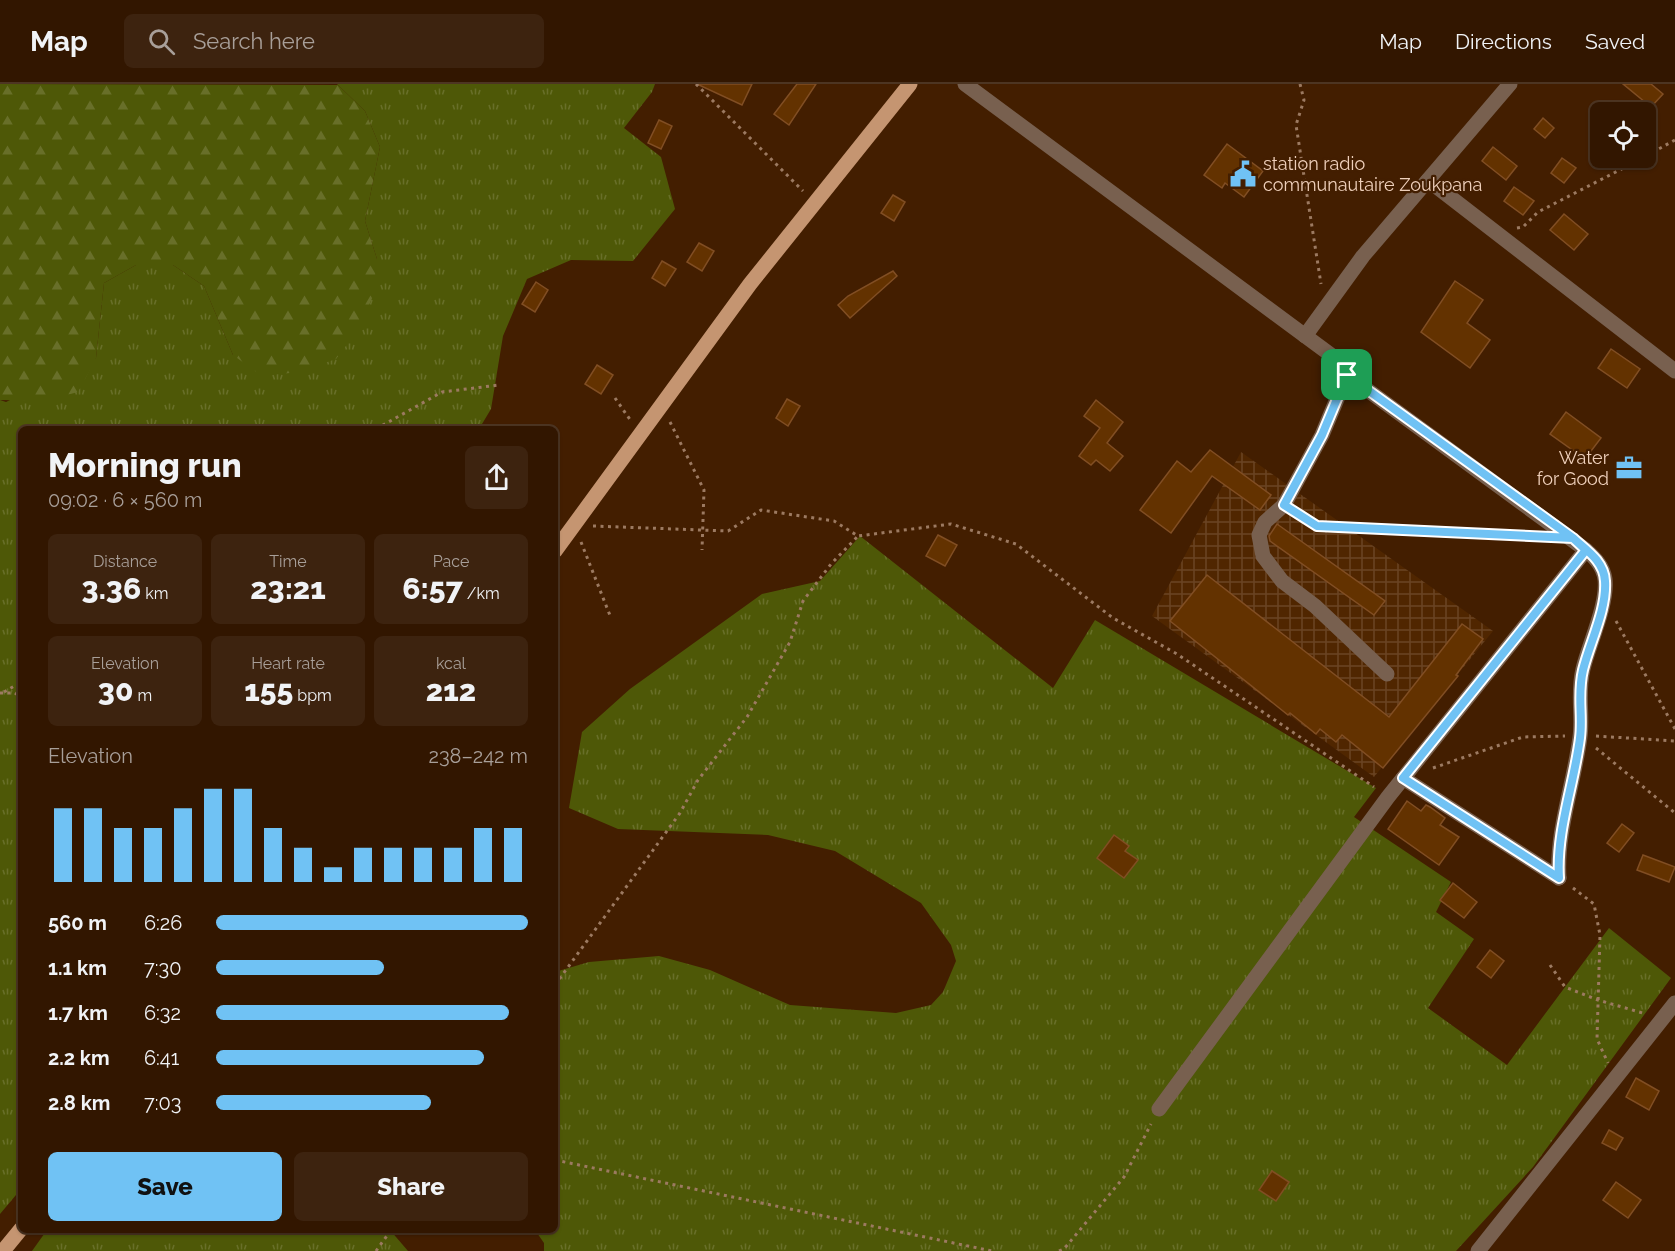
<!DOCTYPE html>
<html lang="en">
<head>
<meta charset="utf-8">
<style>
	body { margin:0; font-family:Raleway,sans-serif; background:#3d230f; color:#f1f3f6; height:100vh; display:flex; flex-direction:column; font-size:22px; white-space:nowrap }
	* { box-sizing:border-box; margin:0 }
	p { font-size:20px; color:#a89f99 }
	.icon { flex:none; width:33px; height:33px; fill:none; stroke:currentColor; stroke-width:2; stroke-linecap:round; stroke-linejoin:round }
	.map { position:relative; flex:1; overflow:hidden }
	.sheet { position:absolute; left:18px; top:342px; width:540px; height:807px; display:flex; flex-direction:column; background:#321600; border-radius:9px; box-shadow:0 2px 4px #0004,0 0 0 2px #4d3522 }
	.sheet>* { flex:none }
	.buttons { position:absolute; left:1590px; top:18px; display:grid; gap:12px }
	.buttons a { display:grid; place-items:center; width:66px; height:66px; border-radius:9px; background:#321600; box-shadow:0 2px 4px #0004,0 0 0 2px #4d3522; font-size:30px }
	.pin { position:absolute; display:grid; place-items:center; width:51px; height:51px; color:#fff; margin:-26px; border-radius:12px; box-shadow:0 3px 9px #0006 }
	.round { display:grid; place-items:center; flex:none; width:63px; height:63px; border-radius:9px; background:#3d230f }
	.head { display:flex; align-items:center; justify-content:space-between; height:102px; padding:0 30px }
	h1 { font-size:33px; font-weight:800; line-height:45px }
	.metrics { display:grid; grid-template-columns:repeat(3,1fr); gap:9px; height:102px; padding:6px 30px }
	.metrics div { display:grid; align-content:center; border-radius:9px; background:#3d230f; text-align:center }
	.metrics b { font-size:30px; font-weight:800 }
	.metrics small { font-size:16px; font-weight:400 }
	.metrics p { font-size:16px }
	.chart { height:168px; padding:12px 30px }
	.chart p { display:flex; justify-content:space-between }
	.chart svg { width:100%; height:108px; margin-top:6px; stroke:#70c2f4; stroke-width:6 }
	.cta { display:flex; gap:12px; margin-top:auto; padding:12px 30px }
	.cta a { flex:1; height:69px; border-radius:9px; background:#70c2f4; color:#111; font-size:24px; font-weight:800; line-height:69px; text-align:center }
	.cta a+a { background:#3d230f; color:#f1f3f6 }
	ul { padding:0 30px; list-style:none; font-size:20px }
	li { display:grid; grid-template-columns:96px 72px 1fr; align-items:center; height:45px }
	li i { height:15px; border-radius:8px; background:#70c2f4 }
	header { display:flex; align-items:center; gap:36px; box-sizing:border-box; height:84px; padding:0 30px; background:#321600; border-bottom:2px solid #4d3522 }
	header strong { font-size:28px }
	nav { display:flex; gap:33px; margin-inline-start:auto; font-size:21px }
	.search { width:420px; height:54px; background:#3d230f; display:flex; align-items:center; gap:15px; box-sizing:border-box; padding:0 21px; border-radius:9px; color:#a89f99; font-size:22px }
	.map>svg:first-child { display:block }
	.industrial { fill:url(#industrial-grid) }
	.grass { fill:url(#grass-tufts) }
	.forest { fill:url(#forest-firs) }
	.building { fill:#633200; stroke:#814e23; stroke-width:1.5 }
	.lines { fill:none; stroke-linecap:round; stroke-linejoin:round }
	.path { stroke:#9c7a61; stroke-width:3; stroke-dasharray:3 4.5; stroke-linecap:butt }
	.minor { stroke:#78604f; stroke-width:15 }
	.major { stroke:#c59571; stroke-width:15 }
	.route-casing { stroke:#fff; stroke-width:12 }
	.route { stroke:#70c2f4; stroke-width:8 }
	.labels { text-anchor:middle; stroke-width:4.5; stroke-linejoin:round; paint-order:stroke }
	.poi-label { font-size:18px; fill:#efd0bb; stroke:#431e00; text-anchor:start }
</style>
</head>
<body>
<header>
<strong>Map</strong>
<div class="search"><svg class="icon" aria-label="search" viewBox="0 0 24 24"><circle cx="10" cy="10" r="6"/><path d="M15 15l6 6"/></svg>Search here</div>
<nav><a>Map</a><a>Directions</a><a>Saved</a></nav>
</header>
<div class="map">
<svg width="1675" height="1167" viewBox="0 0 1675 1167">
	<defs>
		<pattern id="industrial-grid" width="8" height="8" patternUnits="userSpaceOnUse" patternTransform="scale(1.5)"><rect width="8" height="8" fill="#502600"/><path d="M0 4h8M4 0v8" fill="none" stroke="#6a4423"/></pattern>
		<pattern id="grass-tufts" width="24" height="20" patternUnits="userSpaceOnUse" patternTransform="scale(1.5)"><rect width="24" height="20" fill="#4e5807"/><path d="M3 7l-1-3M5 7V3M7 7l1-3M15 17l-1-3M17 17v-4M19 17l1-3" fill="none" stroke="#686f29"/></pattern>
		<pattern id="forest-firs" width="22" height="20" patternUnits="userSpaceOnUse" patternTransform="scale(1.5)"><rect width="22" height="20" fill="#4e5807"/><path d="M5 1l3.5 6h-7zM16 11l3.5 6h-7z" fill="#686f29"/></pattern>
	</defs>
	<rect width="100%" height="100%" fill="#431e00"/>
	<!-- industrial -->
	<path class="industrial" d="M1241,368L1493,547L1374,693L1152,532Z"/>
	<!-- grass -->
	<g class="grass">
		<path d="M337,0H655L652,8L624,44L661,73L675,125L633,177L571,176L527,195L503,252L491,325L479,345H21V1105L0,1130V316L6,318L96,274L104,199L136,181H173L204,202L233,271L377,175L365,137L380,63L365,27Z"/>
		<path d="M860,452L1053,604L1095,536L1376,704L1354,733L1451,798L1436,828L1474,855L1428,924L1507,981L1609,844L1671,894L1533,1083L1456,1167H544V1159L535,1146H555V888L589,878L659,872L710,886L790,921L896,929L931,921L943,908L956,877L951,861L921,819L835,767L768,751L618,745L569,724L582,648L630,605L762,510L820,497Z"/>
		<path d="M47,1146H390L408,1167H32Z"/>
	</g>
	<!-- forest -->
	<path class="forest" d="M0,0L338,1L365,27L380,63L365,137L377,175L373,212L358,246L336,275L299,288L262,292L233,271L204,202L173,181H136L104,199L96,274L78,308L44,317L0,316Z"/>
	<!-- building -->
	<g class="building">
		<path d="M697,0H752L742,21Z"/>
		<path d="M797,0H816L789,41L774,30Z"/>
		<path d="M1623,0H1651L1663,10L1651,23Z"/>
		<path d="M1543,34L1554,44L1545,54L1534,45Z"/>
		<path d="M659,36L672,42L661,65L648,59Z"/>
		<path d="M1227,60L1263,87L1244,113L1225,99L1222,104L1204,91Z"/>
		<path d="M1493,63L1517,82L1506,96L1482,77Z"/>
		<path d="M1562,74L1576,84L1564,99L1551,89Z"/>
		<path d="M1514,103L1534,117L1523,131L1504,117Z"/>
		<path d="M893,111L905,118L894,137L881,129Z"/>
		<path d="M1564,130L1588,150L1574,166L1550,146Z"/>
		<path d="M699,159L714,167L702,187L687,178Z"/>
		<path d="M662,177L676,185L665,202L652,194Z"/>
		<path d="M893,187L897,192L850,234L838,221L848,212Z"/>
		<path d="M1455,197L1483,216L1467,239L1490,256L1470,284L1421,248Z"/>
		<path d="M536,198L548,206L535,228L522,220Z"/>
		<path d="M1611,265L1640,285L1627,304L1598,284Z"/>
		<path d="M597,281L613,291L601,310L585,300Z"/>
		<path d="M787,315L800,322L788,342L776,334Z"/>
		<path d="M1096,316L1123,338L1107,359L1123,372L1110,387L1096,376L1091,381L1079,372L1100,344L1084,332Z"/>
		<path d="M1566,328L1601,354L1585,375L1550,350Z"/>
		<path d="M1210,366L1271,411L1260,426L1212,392L1171,449L1140,426L1177,377L1191,388Z"/>
		<path d="M1277,440L1385,517L1374,531L1270,457L1269,452Z"/>
		<path d="M938,451L957,461L945,482L926,472Z"/>
		<path d="M1207,491L1389,633L1462,540L1483,555L1456,591L1458,592L1383,684L1342,651L1336,658L1320,645L1316,650L1290,629L1288,631L1170,537Z"/>
		<path d="M1407,717L1421,727L1426,721L1430,723L1445,734L1440,741L1459,753L1439,781L1388,745Z"/>
		<path d="M1622,740L1634,749L1619,768L1607,759Z"/>
		<path d="M1114,751L1129,762L1125,767L1138,776L1124,794L1097,774Z"/>
		<path d="M1643,771L1675,783L1669,798L1637,786Z"/>
		<path d="M1453,799L1477,818L1464,834L1440,816Z"/>
		<path d="M1490,866L1504,877L1491,894L1477,883Z"/>
		<path d="M1636,994L1659,1007L1649,1026L1626,1013Z"/>
		<path d="M1609,1046L1623,1054L1616,1066L1602,1059Z"/>
		<path d="M1272,1087L1289,1098L1276,1117L1259,1106Z"/>
		<path d="M1616,1098L1641,1116L1628,1134L1603,1116Z"/>
	</g>
	<g class="lines">
		<!-- path -->
		<g class="path">
			<path d="M696,0L803,107"/>
			<path d="M1300,0L1304,16L1296,41L1321,200"/>
			<path d="M1646,72L1675,56"/>
			<path d="M1517,144L1523,143L1538,128L1643,74"/>
			<path d="M615,314L631,337"/>
			<path d="M670,338L704,406L702,466"/>
			<path d="M376,345L442,308L499,301"/>
			<path d="M1297,429L1317,442L1538,452"/>
			<path d="M593,442L728,447L761,426L834,437L858,452L951,440L1016,460L1113,534L1177,570L1374,703"/>
			<path d="M581,458L611,534"/>
			<path d="M1616,537L1675,645"/>
			<path d="M4,608L21,598"/>
			<path d="M0,609H15L21,613"/>
			<path d="M1596,652L1675,657"/>
			<path d="M1596,664L1675,729"/>
			<path d="M1433,684L1523,653L1565,652"/>
			<path d="M1573,804L1594,820L1600,851L1597,955L1608,979"/>
			<path d="M1550,881L1565,903L1598,916L1646,930"/>
			<path d="M555,901L680,729L698,696L747,633L790,558L803,517L831,480L858,452"/>
			<path d="M555,1076L992,1167"/>
			<path d="M376,1167L391,1146"/>
			<path d="M1059,1167L1064,1165L1124,1093L1151,1040"/>
		</g>
		<!-- minor -->
		<g class="minor">
			<path d="M965,0L1331,271L1347,291L1586,466L1388,713L1159,1025"/>
			<path d="M1428,96L1675,287"/>
			<path d="M1305,252L1363,172L1510,0"/>
			<path d="M1347,291L1322,351L1284,421L1265,438L1259,451L1263,472L1282,497L1315,522L1387,590"/>
			<path d="M1403,694L1559,794"/>
			<path d="M1559,794C1556,747 1574,700 1580,653C1583,630 1577,610 1583,585C1589,560 1608,520 1605,495C1603,482 1595,474 1586,466"/>
			<path d="M1478,1167L1675,919"/>
		</g>
		<!-- major -->
		<g class="major">
			<path d="M555,467L750,200L910,0"/>
			<path d="M3,1167L21,1145"/>
		</g>
	</g>
	<g class="lines">
		<!-- route casing -->
		<g class="route-casing">
			<path id="route" d="M1347,291L1573,454L1586,466L1403,694L1559,794C1556,747 1574,701 1580,654C1583,631 1577,611 1583,586C1590,558 1607,525 1605,497C1604,477 1586,466 1573,454L1317,442L1284,421L1322,351L1347,291"/>
		</g>
		<!-- route -->
		<use href="#route" class="route"/>
	</g>
	<!-- icons -->
	<defs>
		<g id="civic-bare" transform="scale(2.07)"><path d="M-.6-6.5H3V-4.5H.6V-3L4-1V1h2V6H-6V1h2V-1L-.6-3ZM-1.2 2.5V6h2.4V2.5Z" fill="#70c2f4" stroke="#431e00" stroke-width="2.5" paint-order="stroke"/></g>
		<g id="office-bare" transform="scale(2.07)"><path d="M-6-3h4V-5.5h4V-3h4V5H-6ZM-1-4.5V-3h2v-1.5ZM-6 0V1H6V0Z" fill="#70c2f4" stroke="#431e00" stroke-width="2.5" paint-order="stroke"/></g>
	</defs>
	<g fill-rule="evenodd">
		<use href="#civic-bare" x="1243" y="90"/>
		<use href="#office-bare" x="1629" y="384"/>
	</g>
	<g class="labels">
		<!-- poi labels -->
		<g class="poi-label">
			<text x="1263" y="86">station radio<tspan x="1263" dy="21">communautaire Zoukpana</tspan></text>
			<text x="1609" y="380" text-anchor="end">Water<tspan x="1609" dy="21">for Good</tspan></text>
		</g>
	</g>
</svg>
<div class="buttons">
<a><svg class="icon" aria-label="locate" viewBox="0 0 24 24"><circle cx="12" cy="12" r="6"/><path d="M12 2v4M12 18v4M2 12h4M18 12h4"/></svg></a>
</div>
<div class="pin" style="left:1347px;top:291px;background:#1e9e55"><svg class="icon" aria-label="arrive" viewBox="0 0 24 24"><path d="M6 21V4h12l-3 4 3 4H6"/></svg></div>
<section class="sheet">
<div class="head"><div><h1>Morning run</h1><p>09:02 · 6 × 560 m</p></div><a class="round"><svg class="icon" aria-label="share" viewBox="0 0 24 24"><path d="M12 15V3M7 8l5-5 5 5M5 13v7h14v-7"/></svg></a></div>
<div class="metrics">
<div><p>Distance</p><b>3.36<small> km</small></b></div>
<div><p>Time</p><b>23:21</b></div>
<div><p>Pace</p><b>6:57<small> /km</small></b></div>
</div>
<div class="metrics">
<div><p>Elevation</p><b>30<small> m</small></b></div>
<div><p>Heart rate</p><b>155<small> bpm</small></b></div>
<div><p>kcal</p><b>212</b></div>
</div>
<div class="chart"><p><span>Elevation</span>238–242 m</p>
<svg viewBox="0 0 160 44" preserveAspectRatio="none"><path d="M5 44V14M15 44V14M25 44V22M35 44V22M45 44V14M55 44V6M65 44V6M75 44V22M85 44V30M95 44V38M105 44V30M115 44V30M125 44V30M135 44V30M145 44V22M155 44V22"/></svg>
</div>
<ul>
<li><b>560 m</b>6:26<i style="width:100%"></i></li>
<li><b>1.1 km</b>7:30<i style="width:54%"></i></li>
<li><b>1.7 km</b>6:32<i style="width:94%"></i></li>
<li><b>2.2 km</b>6:41<i style="width:86%"></i></li>
<li><b>2.8 km</b>7:03<i style="width:69%"></i></li>
</ul>
<div class="cta"><a>Save</a><a>Share</a></div>
</section>
</div>
</body>
</html>
